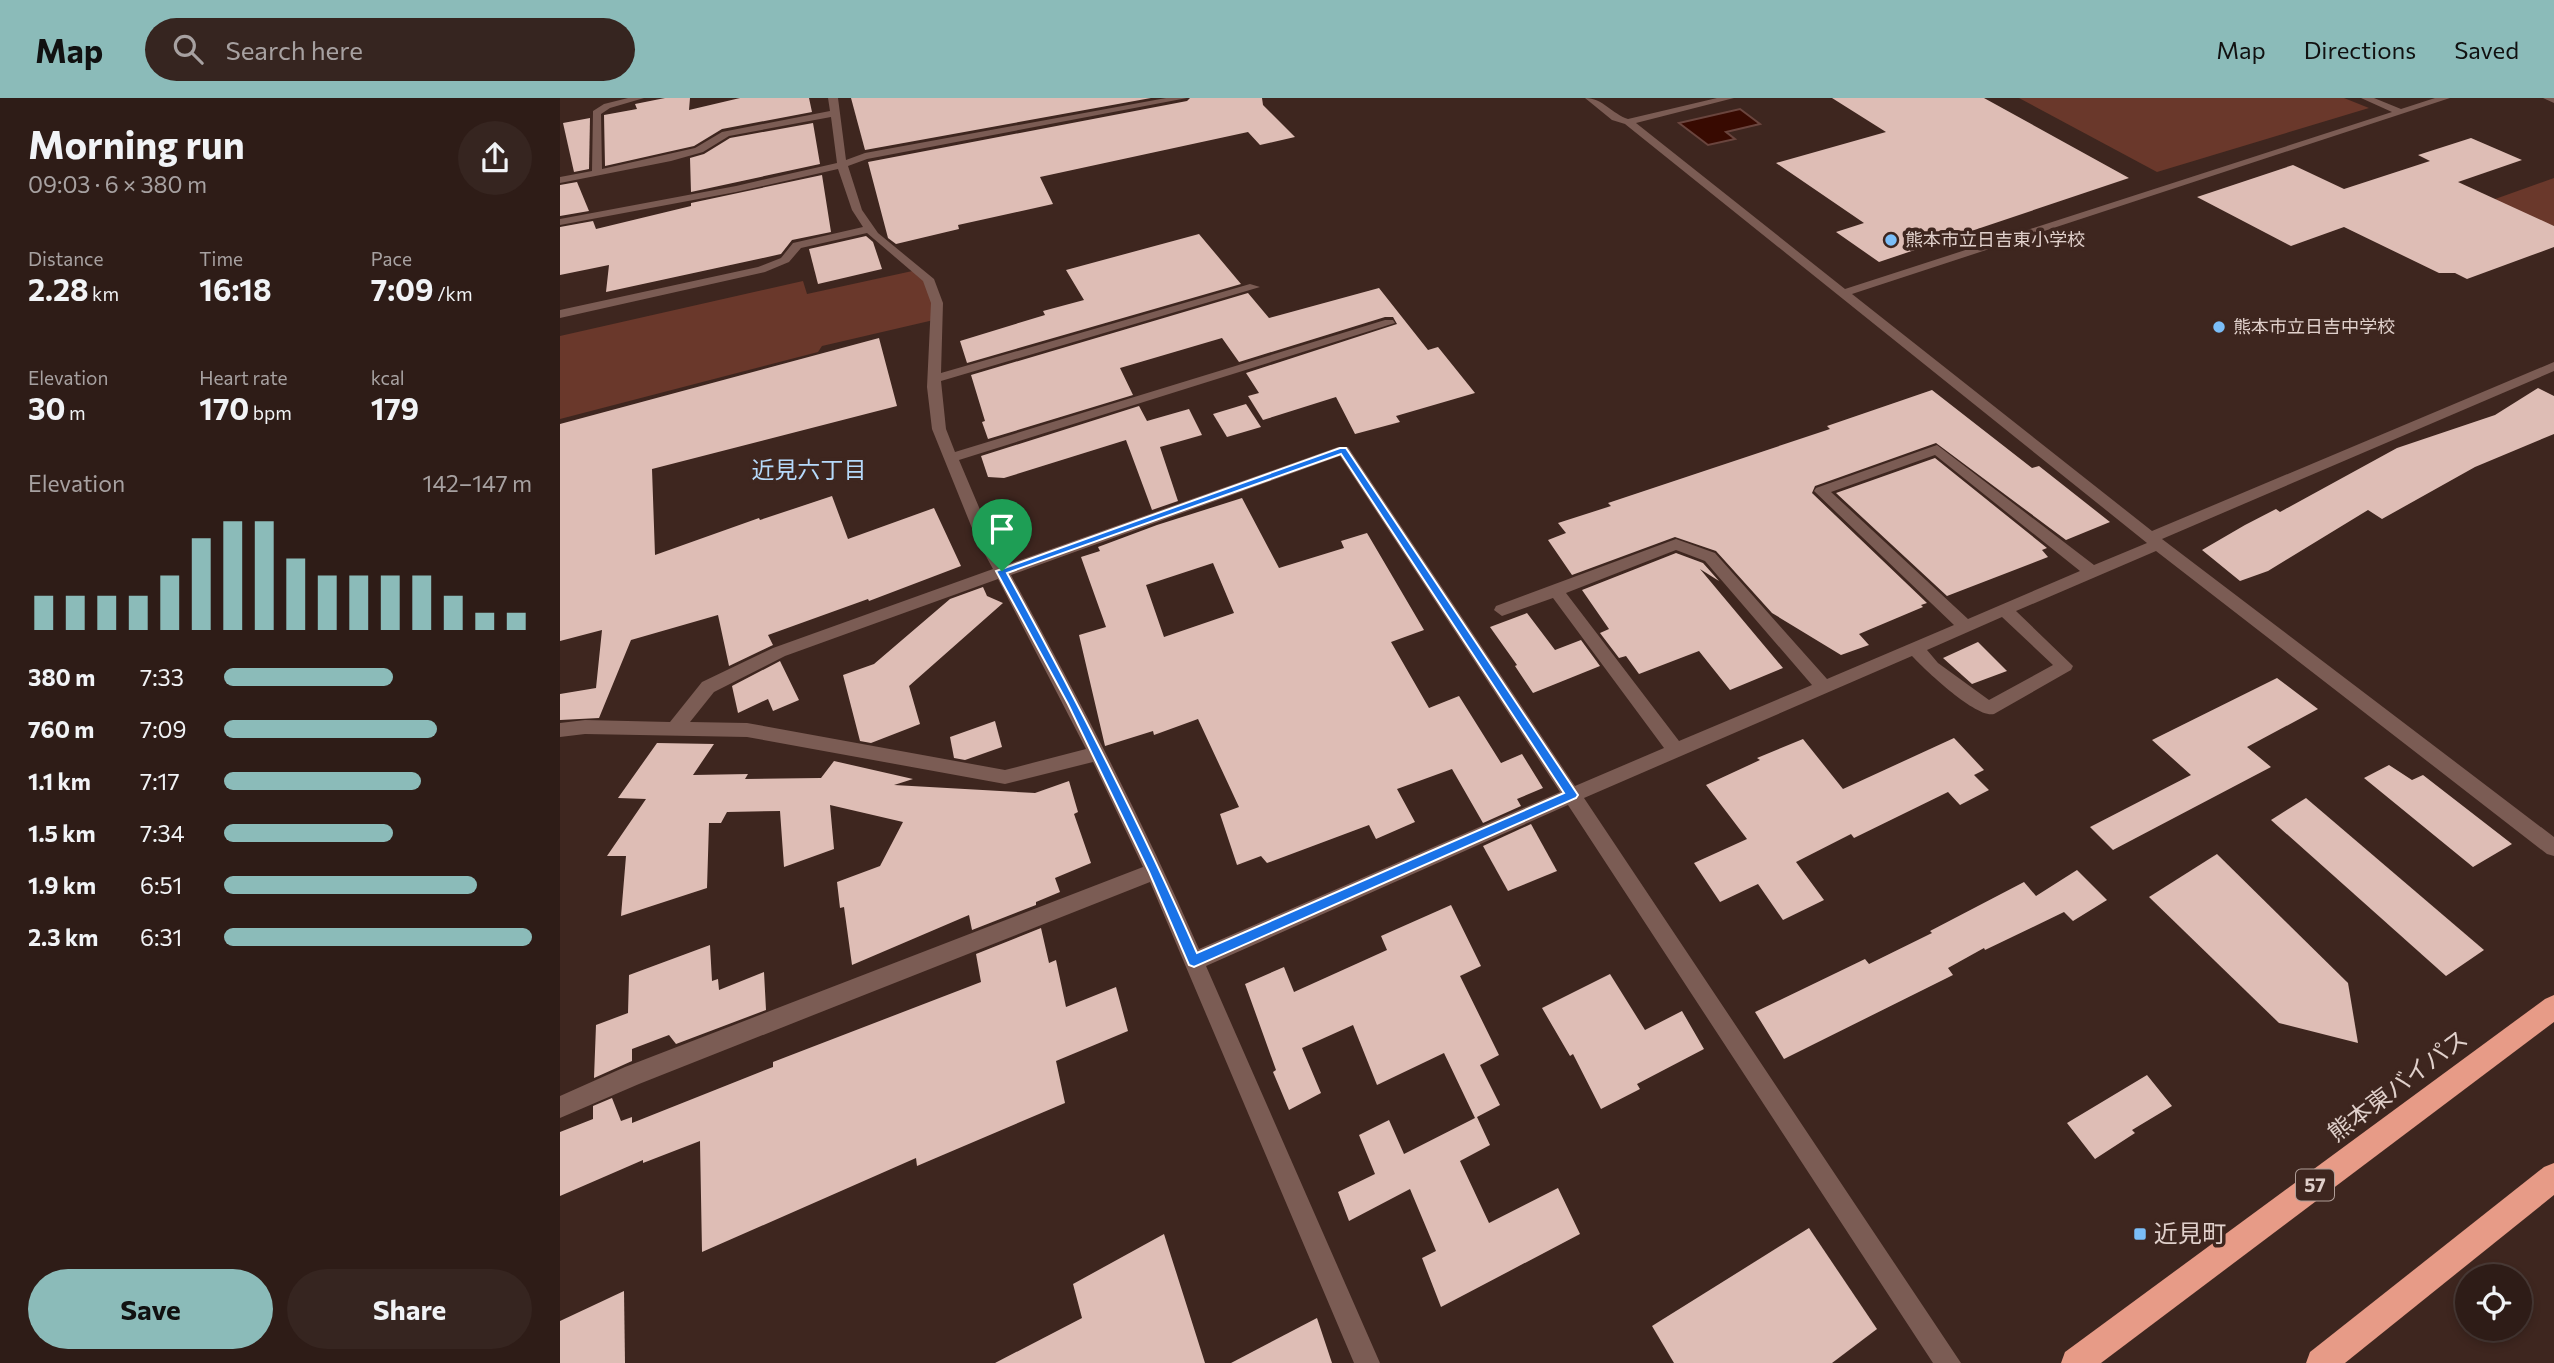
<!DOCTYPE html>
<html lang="en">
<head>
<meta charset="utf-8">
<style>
	body { margin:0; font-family:Commissioner,"Noto Sans JP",sans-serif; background:#362520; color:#f1f3f6; height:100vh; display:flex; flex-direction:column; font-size:26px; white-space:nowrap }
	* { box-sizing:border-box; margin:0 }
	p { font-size:23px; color:#a7a1a1 }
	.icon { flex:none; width:38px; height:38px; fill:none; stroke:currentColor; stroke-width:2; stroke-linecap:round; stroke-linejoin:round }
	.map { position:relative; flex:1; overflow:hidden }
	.sheet { display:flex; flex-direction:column; background:#2e1c17; width:560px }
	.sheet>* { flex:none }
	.fabs { position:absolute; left:1895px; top:1166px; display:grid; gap:14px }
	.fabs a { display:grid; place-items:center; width:77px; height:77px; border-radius:50%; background:#2e1c17; box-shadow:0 4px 10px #0003,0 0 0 2px #493a36; font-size:35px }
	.pin { position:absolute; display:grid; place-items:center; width:60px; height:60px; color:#fff; margin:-72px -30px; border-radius:50% 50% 50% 0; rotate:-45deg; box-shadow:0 0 7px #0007 }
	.pin .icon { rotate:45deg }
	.round { display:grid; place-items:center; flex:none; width:74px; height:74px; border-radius:37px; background:#362520 }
	.overview { display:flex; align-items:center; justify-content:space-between; height:119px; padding:0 28px }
	h1 { font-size:38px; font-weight:700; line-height:52px }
	.stats { display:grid; grid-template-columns:repeat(3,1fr); gap:10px; height:119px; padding:7px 28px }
	.stats div { display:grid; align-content:center }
	.stats b { font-size:30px; font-weight:700 }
	.stats small { font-size:19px; font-weight:400 }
	.stats p { font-size:19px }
	.chart { height:196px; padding:14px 28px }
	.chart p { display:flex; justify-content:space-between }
	.chart svg { width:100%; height:126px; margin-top:7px; stroke:#8bbbb9; stroke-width:6 }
	.button { display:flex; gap:14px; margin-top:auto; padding:14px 28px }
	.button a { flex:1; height:80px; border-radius:42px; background:#8bbbb9; color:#111; font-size:28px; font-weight:700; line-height:80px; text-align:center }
	.button a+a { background:#362520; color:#f1f3f6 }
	ul { padding:0 28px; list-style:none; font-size:23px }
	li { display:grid; grid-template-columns:112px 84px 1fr; align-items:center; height:52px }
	li i { height:18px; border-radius:9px; background:#8bbbb9 }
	header { display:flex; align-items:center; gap:42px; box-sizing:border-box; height:98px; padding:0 35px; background:#8bbbb9; color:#111 }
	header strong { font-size:33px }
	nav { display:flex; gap:38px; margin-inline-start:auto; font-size:24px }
	.search { width:490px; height:63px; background:#362520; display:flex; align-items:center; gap:18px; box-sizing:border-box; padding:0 24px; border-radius:38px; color:#a7a1a1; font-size:26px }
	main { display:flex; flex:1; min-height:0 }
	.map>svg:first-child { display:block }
	.green { fill:#6a382b }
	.water { fill:#380a01; stroke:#6a453e; stroke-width:2 }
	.building { fill:#debdb5; fill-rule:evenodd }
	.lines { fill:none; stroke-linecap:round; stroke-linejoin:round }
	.street { fill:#7b5c54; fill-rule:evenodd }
	.highway { fill:#e79b87; fill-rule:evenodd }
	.route { fill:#1a73e8; stroke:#fff; stroke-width:2; fill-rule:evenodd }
	.poi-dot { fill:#7bbef8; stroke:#3e261f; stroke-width:2.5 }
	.labels { text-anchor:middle; stroke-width:7; stroke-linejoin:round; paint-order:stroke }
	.far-poi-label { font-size:18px; fill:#e0d0cb; stroke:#3e261f; text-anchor:start }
	.shield { fill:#3e261f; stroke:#af9d97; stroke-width:2 }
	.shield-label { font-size:19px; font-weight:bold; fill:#e0d0cb }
	.neighbourhood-label { font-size:23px; fill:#b6dafb; stroke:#3e261f }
	.near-street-label { font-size:24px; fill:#e0d0cb; stroke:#3e261f }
	.near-poi-label { font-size:24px; fill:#e0d0cb; stroke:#3e261f; text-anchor:start }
</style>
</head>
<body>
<header>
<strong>Map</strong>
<div class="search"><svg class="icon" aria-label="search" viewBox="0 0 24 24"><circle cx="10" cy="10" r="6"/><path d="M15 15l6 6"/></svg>Search here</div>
<nav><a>Map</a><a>Directions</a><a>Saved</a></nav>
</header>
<main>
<section class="sheet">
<div class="overview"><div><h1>Morning run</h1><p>09:03 · 6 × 380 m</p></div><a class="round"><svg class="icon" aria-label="share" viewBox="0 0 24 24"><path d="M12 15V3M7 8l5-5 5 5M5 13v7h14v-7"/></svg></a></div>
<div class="stats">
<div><p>Distance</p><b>2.28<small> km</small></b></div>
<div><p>Time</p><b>16:18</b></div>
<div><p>Pace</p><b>7:09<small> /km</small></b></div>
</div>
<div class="stats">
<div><p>Elevation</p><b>30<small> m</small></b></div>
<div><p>Heart rate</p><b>170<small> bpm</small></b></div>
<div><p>kcal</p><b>179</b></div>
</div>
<div class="chart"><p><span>Elevation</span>142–147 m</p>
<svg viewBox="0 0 160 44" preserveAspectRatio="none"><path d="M5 44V32M15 44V32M25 44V32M35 44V32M45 44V25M55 44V12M65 44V6M75 44V6M85 44V19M95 44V25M105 44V25M115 44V25M125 44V25M135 44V32M145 44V38M155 44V38"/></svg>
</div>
<ul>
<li><b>380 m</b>7:33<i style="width:55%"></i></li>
<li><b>760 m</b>7:09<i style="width:69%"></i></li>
<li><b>1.1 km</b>7:17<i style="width:64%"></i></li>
<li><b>1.5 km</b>7:34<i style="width:55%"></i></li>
<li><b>1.9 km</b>6:51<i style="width:82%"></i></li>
<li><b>2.3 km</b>6:31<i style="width:100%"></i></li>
</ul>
<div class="button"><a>Save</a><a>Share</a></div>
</section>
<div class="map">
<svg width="1994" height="1265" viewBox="0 0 1994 1265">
	<rect width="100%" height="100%" fill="#3e261f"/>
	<!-- green -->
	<g class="green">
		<path d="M1459,0H1784L1809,10L1597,74Z"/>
		<path d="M1994,80V128L1924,105Z"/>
		<path d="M357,172L364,176L378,221L262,248L258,254L0,321V238L243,183L247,196Z"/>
	</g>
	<!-- water -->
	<path class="water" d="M1180,11L1200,26L1166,34L1175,41L1148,47L1119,25Z"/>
	<!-- building -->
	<g class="building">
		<path d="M105,0H130L129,12L180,0H249L252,14L162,31L134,48L45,68L44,17L77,11L75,6Z"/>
		<path d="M291,0H591L305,52Z"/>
		<path d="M630,0H702L703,7L735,39L700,47L688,34L480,79L493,106L398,127L399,131L336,146L328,140L308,64L627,3Z"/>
		<path d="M1272,0H1424L1569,80L1319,164L1276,134L1304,125L1216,65L1326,34Z"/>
		<path d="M30,20L29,71L14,74L3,25Z"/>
		<path d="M253,25L260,66L131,94L130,60L144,56L170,40Z"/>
		<path d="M1911,40L1962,62L1898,84L1994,128V149L1907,181L1895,175H1879L1784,129L1731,148L1637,99L1733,67L1784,91L1870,63L1858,57Z"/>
		<path d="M262,77L271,134L232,142L221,156L46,194L49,167L0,177V129L33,123L36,131L131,108V105Z"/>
		<path d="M17,84L29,113L0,118V87Z"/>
		<path d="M639,136L681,186L407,265L400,243L485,217L483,213L524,202L506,172Z"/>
		<path d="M306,138L313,144L322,171L258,186L249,151Z"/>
		<path d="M819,190L868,252L878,249L915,295L836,318L840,324L795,336L776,299L703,322L688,298L699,295L686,275L837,226L833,219H825L679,264L662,240L560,270L573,297L428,341L422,324L425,323L411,277L688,195L709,220Z"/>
		<path d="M319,240L337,308L92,371L95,457L199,420L200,422L272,398L288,441L374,410L401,468L309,503L308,501L208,537L213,547L169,568L158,517L71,542L39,620L0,622V596L36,590L42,532L0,543V326Z"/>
		<path d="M1978,290L1994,298V336L1915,369L1822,421L1808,412L1708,473L1680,483L1642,452L1685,427L1716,411L1720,414L1837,350L1935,317Z"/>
		<path d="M1372,292L1472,370L1479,368L1550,424L1506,442L1376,345L1255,388L1252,395L1367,505L1361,507L1363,509L1299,536L1309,547L1281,557L1212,515L1156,453L1115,439L1012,477L988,442L1006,435L998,425L1051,408L1048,405L1270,331L1267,328Z"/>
		<path d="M686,306L701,329L667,339L653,316Z"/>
		<path d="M579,308L587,323L629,311L642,337L600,349L618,403L592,412L566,342L444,380L428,379L421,358Z"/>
		<path d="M1375,360L1487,450L1482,452L1488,459L1387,498L1276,395Z"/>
		<path d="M682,400L719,470L784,450L781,443L807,435L864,532L831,544L869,610L899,598L941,665L962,656L983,690L957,701L961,708L923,725L892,671L837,691L855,724L816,741L809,727L707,765L701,758L677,767L660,716L679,709L638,621L594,637L593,633L545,648L519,537L546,529L521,459L540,453L538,449L597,427ZM653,465L674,515L604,539L586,487Z"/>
		<path d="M1116,455L1143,465L1159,483L1140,471L1223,570L1170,592L1139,553L1079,576L1066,558L1059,560L1040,535L1049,531L1022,492Z"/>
		<path d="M423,489L427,498L443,505L349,588L360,626L311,645L300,643L283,577L314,566L390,501Z"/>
		<path d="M967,515L995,552L1021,542L1040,568L973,595L955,568L957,567L930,529Z"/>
		<path d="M1418,544L1447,573L1412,586L1383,560Z"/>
		<path d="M220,563L239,602L213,613L208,601L178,615L172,588Z"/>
		<path d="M1717,580L1758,611L1687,649L1711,669L1553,752L1530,729L1631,677L1592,642Z"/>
		<path d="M435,623L442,649L405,662L394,660L390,639Z"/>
		<path d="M1394,640L1424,672L1414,677L1429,692L1400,707L1388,694L1294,740L1291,736L1236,764L1264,802L1223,822L1198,786L1160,804L1134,765L1187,741L1146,687L1200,662L1197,660L1243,641L1283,691Z"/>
		<path d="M97,645L154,646L133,677L188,676L185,681L261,680L274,663L353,681L334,687L475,695L509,683L518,714L514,716L531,765L495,780L500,794L476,804V807L412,832L409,817L292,867L284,809L280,810L277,784L320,768L343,724L270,707L274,751L224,769L220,713L167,714L161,725H149L147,790L61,818L66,758H47L86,701L58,700Z"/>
		<path d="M1829,667L1852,682L1863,677L1952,746L1913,769L1804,680Z"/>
		<path d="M1746,700L1924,852L1886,878L1711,722Z"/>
		<path d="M971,726L997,773L948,793L923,748Z"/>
		<path d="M1657,756L1788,885L1798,945L1719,925L1589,799Z"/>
		<path d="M1517,772L1547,802L1513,823L1504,814L1425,852L1424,850L1388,870L1393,877L1224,961L1195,914L1305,861L1309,866L1372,835L1370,833L1464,784L1476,798Z"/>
		<path d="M891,807L921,868L900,878L939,957L920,967L940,1007L917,1019L930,1047L900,1063L929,1125L998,1090L1020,1136L881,1209L862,1160L876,1153L850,1091L789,1123L778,1094L815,1076L799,1037L829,1022L844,1056L915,1020L884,955L817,987L793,927L742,950L761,995L729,1012L713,974L716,972L685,886L724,869L734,894L827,852L821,838Z"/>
		<path d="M481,830L489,865L496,862L506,909L556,889L568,933L496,963L505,1005L357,1068L356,1060L142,1154L140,1043L83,1065V1062L0,1098V1034L33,1021V1008L52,1000L61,1023L72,1019V1025L155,992L213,969V964L421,884L416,856Z"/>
		<path d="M150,847L152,883L158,881L159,892L204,874L206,912L116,946L109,937L72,951V963L34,980L36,927L68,915L69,877Z"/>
		<path d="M1050,876L1085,932L1122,913L1144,951L1077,986L1080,991L1041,1011L1013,956L1010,958L982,910Z"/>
		<path d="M1587,977L1612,1008L1572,1032L1575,1035L1535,1061L1507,1025Z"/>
		<path d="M1249,1130L1317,1231L1272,1265H1114L1092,1228Z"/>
		<path d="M604,1136L645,1265H435L522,1220L513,1186Z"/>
		<path d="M64,1193L65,1265H0V1223Z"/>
		<path d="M757,1220L772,1265H671Z"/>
	</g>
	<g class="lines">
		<!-- street -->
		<g class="street">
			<path d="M68,0H84L50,10L41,16L42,71L135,50L162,34L270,13L268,0H278L286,62L305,55L606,0H627L307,61L288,68L302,112L318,135L374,181L383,205L381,275L690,186L700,189L381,283L386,331L395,354L825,222H833L835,225L399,362L432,440L446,467L778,349H788L1015,688L1104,650L993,500L942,518L934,512L936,508L1116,441L1155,455L1267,581L1394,527L1254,393L1256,390L1377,347L1534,467L1587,445L1065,26L1052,22L1025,0C1043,0 1052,16 1068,21L1157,0H1174L1076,25L1285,191L1832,14L1801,0H1814L1841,11L1875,0H1890L1292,196L1592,433L1994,264V273L1602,441L1994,739V758L1987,756L1596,453L1456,513L1513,568L1511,572L1434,616C1417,621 1365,572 1352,558L1024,700L1401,1265H1373L1008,707L646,868L820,1265H794L590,784L79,986L0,1020V998L65,969L583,769L533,664L445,686L187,639L25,636L0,639V625L25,622L110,624L142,584L213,550L433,471L416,440L372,331L367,289L371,205L363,183L307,135L241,150L229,164L205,174L0,220V212L198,169L221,160L233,145L303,129L292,112L278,71L176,94L0,127V121L176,88L277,65L271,19L169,38L143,54L111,63L0,85V79L32,73L33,13L44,6ZM1375,357L1520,473L1408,521L1271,394ZM780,358L1000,694L639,851C583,723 518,599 451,477ZM1116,452L1145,463L1252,587L1119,643L1006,495ZM438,481L526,651L445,672L187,625L130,624L154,594L225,558ZM1442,519L1493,567L1429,602L1378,565L1367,552Z"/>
			<path d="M1983,0H1994V5Z"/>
		</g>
		<!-- highway -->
		<g class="highway">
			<path d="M1994,897V924L1541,1265H1501L1505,1254L1985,901Z"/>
			<path d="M1994,1065V1097L1785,1265H1746L1750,1254L1984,1069Z"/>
		</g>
	</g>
	<!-- route -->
	<path class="route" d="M780,350H786L1018,697L1016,700L634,869L629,867L589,774L508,606L436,473ZM781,356L1004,695L637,855C580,725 515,599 447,475Z"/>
	<!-- markers -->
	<g class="poi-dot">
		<circle cx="1331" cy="142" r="7"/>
		<circle cx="1659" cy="229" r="7"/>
		<rect x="1573" y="1129" width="14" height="14" rx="3.5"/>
	</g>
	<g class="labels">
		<!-- far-poi labels -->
		<g class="far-poi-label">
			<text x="1345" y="148">熊本市立日吉東小学校</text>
			<text x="1673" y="235">熊本市立日吉中学校</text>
		</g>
		<!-- shield labels -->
		<rect class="shield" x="1736" y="1071.5" width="38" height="31" rx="5"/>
		<g class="shield-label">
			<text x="1755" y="1094">57</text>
		</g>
		<!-- neighbourhood labels -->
		<g class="neighbourhood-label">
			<text x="249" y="380">近見六丁目</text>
		</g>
		<!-- near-street labels -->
		<g class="near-street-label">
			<text transform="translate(1838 988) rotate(-37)" y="8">熊本東バイパス</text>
		</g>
		<!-- near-poi labels -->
		<g class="near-poi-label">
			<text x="1594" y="1144">近見町</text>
		</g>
	</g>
</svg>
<div class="fabs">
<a><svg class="icon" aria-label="locate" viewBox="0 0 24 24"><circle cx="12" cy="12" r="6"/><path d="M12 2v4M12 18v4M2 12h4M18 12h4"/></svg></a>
</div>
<div class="pin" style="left:442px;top:473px;background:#1e9e55"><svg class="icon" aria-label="arrive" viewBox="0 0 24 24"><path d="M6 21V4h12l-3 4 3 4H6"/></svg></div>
</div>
</main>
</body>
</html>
